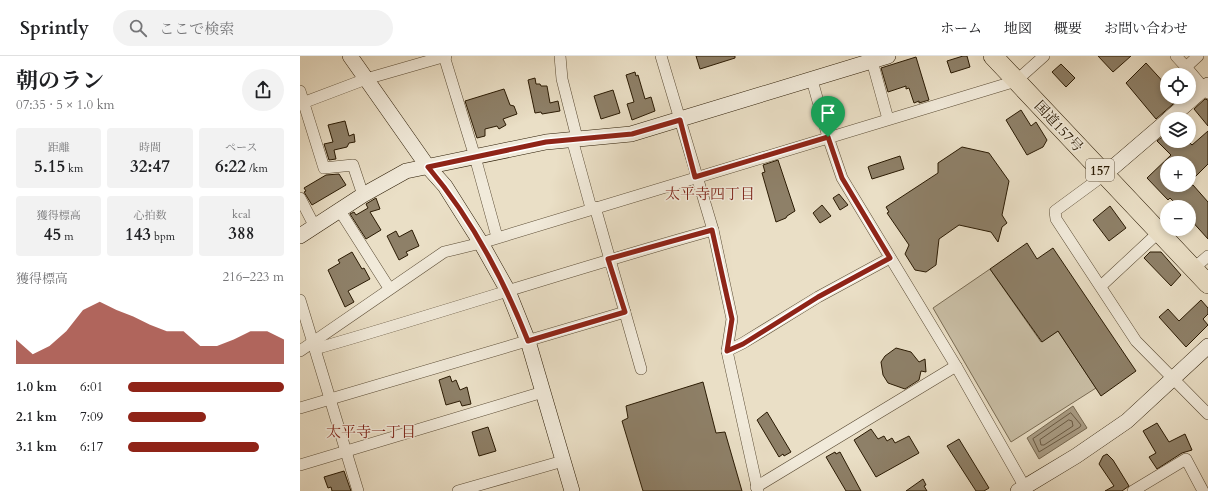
<!DOCTYPE html>
<html lang="ja">
<head>
<meta charset="utf-8">
<style>
	body { margin:0; font-family:Cardo,"Noto Serif JP",serif; background:#f2f2f2; color:#202124; height:100vh; display:flex; flex-direction:column; font-size:15px; white-space:nowrap }
	* { box-sizing:border-box; margin:0 }
	p { font-size:13px; color:#757577 }
	.icon { flex:none; width:22px; height:22px; fill:none; stroke:currentColor; stroke-width:2; stroke-linecap:round; stroke-linejoin:round }
	.map { position:relative; flex:1; overflow:hidden }
	.details { display:flex; flex-direction:column; background:#fff; width:300px }
	.details>* { flex:none }
	.fabs { position:absolute; left:860px; top:12px; display:grid; gap:8px }
	.fabs a { display:grid; place-items:center; width:36px; height:36px; border-radius:50%; background:#fff; box-shadow:0 2px 6px #0003; font-size:20px }
	.pin { position:absolute; display:grid; place-items:center; width:34px; height:34px; color:#fff; margin:-41px -17px; border-radius:50% 50% 50% 0; rotate:-45deg; box-shadow:0 0 4px #0007 }
	.pin .icon { rotate:45deg }
	.round { display:grid; place-items:center; flex:none; width:42px; height:42px; border-radius:21px; background:#f2f2f2 }
	.overview { display:flex; align-items:center; justify-content:space-between; height:68px; padding:0 16px }
	h1 { font-size:22px; font-weight:700; line-height:30px }
	.figures { display:grid; grid-template-columns:repeat(3,1fr); gap:6px; height:68px; padding:4px 16px }
	.figures div { display:grid; align-content:center; border-radius:4px; background:#f2f2f2; text-align:center }
	.figures b { font-size:17px; font-weight:700 }
	.figures small { font-size:11px; font-weight:400 }
	.figures p { font-size:11px }
	.chart { height:112px; padding:8px 16px }
	.chart p { display:flex; justify-content:space-between }
	.chart svg { width:100%; height:72px; margin-top:4px; fill:#8f2418; opacity:.7 }
	ul { padding:0 16px; list-style:none; font-size:13px }
	li { display:grid; grid-template-columns:64px 48px 1fr; align-items:center; height:30px }
	li i { height:10px; border-radius:5px; background:#8f2418 }
	header { display:flex; align-items:center; gap:24px; box-sizing:border-box; height:56px; padding:0 20px; background:#fff; border-bottom:1px solid #e0e0e0 }
	header strong { font-size:19px }
	nav { display:flex; gap:22px; margin-inline-start:auto; font-size:14px }
	.search { width:280px; height:36px; background:#f2f2f2; display:flex; align-items:center; gap:10px; box-sizing:border-box; padding:0 14px; border-radius:22px; color:#757577; font-size:15px }
	main { display:flex; flex:1; min-height:0 }
	.map>svg:first-child { display:block }
	.green { fill:#c9bea5; stroke:#7a6c54 }
	.water { fill:#a99c84; stroke:#766850 }
	.lines { fill:none; stroke-linecap:round; stroke-linejoin:round }
	.shore { stroke:#6a5b44; stroke-width:1 }
	.building { fill:#8e8068; stroke:#2a1a03 }
	.street-casing { stroke:#5a4b34; stroke-width:12 }
	.secondary-casing { stroke:#2a1a03; stroke-width:16 }
	.highway-casing { stroke:#2a1a03; stroke-width:20 }
	.street { stroke:#f1eada; stroke-width:11 }
	.secondary { stroke:#f1eada; stroke-width:15 }
	.highway { stroke:#eadfc6; stroke-width:19 }
	.route-casing { stroke:#fff; stroke-width:8 }
	.route { stroke:#8f2418; stroke-width:5 }
	.labels { text-anchor:middle; stroke-width:3; stroke-linejoin:round; paint-order:stroke }
	.shield { fill:#f1eada; stroke:#665844; stroke-width:1 }
	.shield-label { font-size:13px; font-weight:bold; fill:#2a1a03 }
	.street-label { font-size:14px; fill:#2a1a03; stroke:#f1eada }
	.neighbourhood-label { font-size:15px; fill:#7a1f14; stroke:#f1eada }
</style>
</head>
<body>
<header>
<strong>Sprintly</strong>
<div class="search"><svg class="icon" aria-label="search" viewBox="0 0 24 24"><circle cx="10" cy="10" r="6"/><path d="M15 15l6 6"/></svg>ここで検索</div>
<nav><a>ホーム</a><a>地図</a><a>概要</a><a>お問い合わせ</a></nav>
</header>
<main>
<section class="details">
<div class="overview"><div><h1>朝のラン</h1><p>07:35 · 5 × 1.0 km</p></div><a class="round"><svg class="icon" aria-label="share" viewBox="0 0 24 24"><path d="M12 15V3M7 8l5-5 5 5M5 13v7h14v-7"/></svg></a></div>
<div class="figures">
<div><p>距離</p><b>5.15<small> km</small></b></div>
<div><p>時間</p><b>32:47</b></div>
<div><p>ペース</p><b>6:22<small> /km</small></b></div>
</div>
<div class="figures">
<div><p>獲得標高</p><b>45<small> m</small></b></div>
<div><p>心拍数</p><b>143<small> bpm</small></b></div>
<div><p>kcal</p><b>388</b></div>
</div>
<div class="chart"><p><span>獲得標高</span>216–223 m</p>
<svg viewBox="0 0 160 44" preserveAspectRatio="none"><path d="M0 44V29L10 38L20 33L30 24L40 11L50 6L60 11L70 15L80 20L90 24L100 24L110 33L120 33L130 29L140 24L150 24L160 29V44z"/></svg>
</div>
<ul>
<li><b>1.0 km</b>6:01<i style="width:100%"></i></li>
<li><b>2.1 km</b>7:09<i style="width:50%"></i></li>
<li><b>3.1 km</b>6:17<i style="width:84%"></i></li>
</ul>
</section>
<div class="map">
<svg width="908" height="435" viewBox="0 0 908 435">
	<rect width="100%" height="100%" fill="#eadfc6"/>
	<filter id="stains"><feTurbulence type="fractalNoise" baseFrequency=".005" numOctaves="4"/><feColorMatrix values="0 0 0 0 .2 0 0 0 0 .09 0 0 0 0 .02 0 0 0 .5 -.17"/></filter>
	<radialGradient id="worn" r=".72"><stop offset=".6" stop-color="#630" stop-opacity="0"/><stop offset="1" stop-color="#630" stop-opacity=".3"/></radialGradient>
	<!-- green -->
	<path class="green" d="M690,213L741,286L758,275L796,332L711,386L633,252Z"/>
	<!-- water -->
	<path class="water" d="M773,350L787,372L739,403L727,382Z"/>
	<g class="lines">
		<!-- shore -->
		<g class="shore">
			<path d="M771,357L781,369L780,371L739,396L733,383Z"/>
			<path d="M769,364L772,365L773,370L744,389H741L740,384Z"/>
		</g>
	</g>
	<!-- building -->
	<g class="building">
		<path d="M396,0H435V2L400,13Z"/>
		<path d="M663,0H667L670,11L651,17L647,5Z"/>
		<path d="M798,0H831L813,16Z"/>
		<path d="M616,1L629,44L619,47V45L614,47L609,32L606,33V30L588,36L581,12Z"/>
		<path d="M846,7L867,30V41H881L856,63L826,27Z"/>
		<path d="M761,8L775,22L766,31L752,16Z"/>
		<path d="M335,16L336,20L338,19L345,43L351,41L355,55L332,64L327,48L334,46L326,19Z"/>
		<path d="M235,22L236,28H240L241,30H247L250,47L258,45L260,55L242,58L241,56L235,57L228,24Z"/>
		<path d="M204,33L210,49L214,50L217,58L203,63L206,69L199,73L197,70L185,73V80L177,82L165,45Z"/>
		<path d="M313,34L320,57L301,63L294,40Z"/>
		<path d="M905,43L908,44V70L894,53Z"/>
		<path d="M721,54L731,70L736,66L747,84L743,91L727,99L706,64Z"/>
		<path d="M45,65L49,80L54,78L55,86L49,87L47,91L34,94L36,103L29,104L24,88L33,86L28,69Z"/>
		<path d="M908,75V108L894,122L889,118V107H867V129H893L908,146V183L889,162V151H879L870,142L868,144L847,122L871,99L857,85L867,77V85H888L892,89Z"/>
		<path d="M662,91L689,97L709,125L702,159L707,167L702,171L698,186L691,176L659,169L639,183L636,209L626,216L615,214L605,198L609,189L587,157L589,156L586,151L638,117V107Z"/>
		<path d="M600,100L604,113L572,123L568,111L570,110Z"/>
		<path d="M478,104L495,155L487,160L486,162L476,166L462,117L465,116L463,109Z"/>
		<path d="M39,118L46,129L12,149L4,136L6,135L4,132L26,119Z"/>
		<path d="M539,138L548,149L540,154L533,142Z"/>
		<path d="M76,142L80,153L70,156L81,174L66,183L50,158L54,156L56,159L68,152L66,148Z"/>
		<path d="M522,149L531,160L520,167L513,157Z"/>
		<path d="M810,150L826,172L809,185L793,164Z"/>
		<path d="M112,174L119,190L106,196L108,199L99,204L87,180L96,175L99,181Z"/>
		<path d="M727,187L737,203L753,192L836,315L801,340L758,275L742,286L690,213Z"/>
		<path d="M52,196L62,213L64,212L70,223L48,235L54,246L45,251L28,214L40,207L38,204Z"/>
		<path d="M850,196H861L881,219L871,230L844,202Z"/>
		<path d="M901,244L908,252V258L903,263L908,269L886,291L859,261L868,253L879,265Z"/>
		<path d="M596,292L611,296L619,306L625,303L626,316L621,315L619,324L605,333L588,327L583,319L581,306L585,300Z"/>
		<path d="M150,320L152,326L156,324L160,334L167,331L171,348L162,350L160,345L146,349L139,324Z"/>
		<path d="M403,326L416,377L425,376L442,435H343L322,365L328,362L326,350Z"/>
		<path d="M467,356L491,396L484,400L483,398L479,401L457,364Z"/>
		<path d="M857,367L869,386L885,378L892,394L882,397L857,413L849,401L856,397L843,375Z"/>
		<path d="M188,371L196,395L179,400L172,376Z"/>
		<path d="M571,373L578,383L584,380L587,385L592,382L595,387L609,380L619,397L576,421L554,384Z"/>
		<path d="M659,383L689,432L684,435H676L647,390Z"/>
		<path d="M535,396L536,398L540,396L561,435H546L526,401Z"/>
		<path d="M807,398L813,404L829,430L822,435H805L814,430L799,408L803,400Z"/>
		<path d="M44,415L51,435H32L31,431L28,432L24,421Z"/>
		<path d="M623,423L626,429L624,430L627,435H606Z"/>
	</g>
	<g class="lines">
		<!-- street casing -->
		<g class="street-casing">
			<g id="street">
				<path d="M144,0L175,101L197,181"/>
				<path d="M260,0L262,23L277,82"/>
				<path d="M361,0L413,174L432,263L427,295L458,435"/>
				<path d="M876,0L886,11"/>
				<path d="M898,0L886,11L908,37"/>
				<path d="M572,5L588,63"/>
				<path d="M512,24L528,81L542,122L656,310L727,435"/>
				<path d="M0,35L24,112L53,109L63,139"/>
				<path d="M0,48L66,23L146,0"/>
				<path d="M272,83L291,152"/>
				<path d="M804,119L755,155L756,163L836,285L908,358"/>
				<path d="M0,142L15,171"/>
				<path d="M295,151L341,313"/>
				<path d="M40,155L89,232"/>
				<path d="M894,212L908,200"/>
				<path d="M801,230L859,176"/>
				<path d="M0,244L58,435"/>
				<path d="M15,293C148,255 279,211 413,174"/>
				<path d="M0,295L144,196L181,187L716,25L744,0"/>
				<path d="M427,295L443,287L518,241L590,202"/>
				<path d="M0,352L325,256"/>
				<path d="M0,409L243,336"/>
				<path d="M456,431L656,310"/>
				<path d="M158,435L263,405"/>
				<path d="M833,435L886,403L903,435"/>
			</g>
		</g>
		<!-- secondary casing -->
		<g class="secondary-casing">
			<g id="secondary">
				<path d="M50,0L128,111L145,130L181,187L208,235L228,285L272,435"/>
				<path d="M869,63L908,29"/>
				<path d="M804,119L867,65"/>
				<path d="M0,180L63,139L106,115L246,86L331,78L588,0"/>
				<path d="M718,435L776,400L827,365L908,290"/>
			</g>
		</g>
		<!-- highway casing -->
		<g class="highway-casing">
			<path id="highway" d="M693,0L908,228"/>
		</g>
		<!-- street -->
		<use href="#street" class="street"/>
		<!-- secondary -->
		<use href="#secondary" class="secondary"/>
		<!-- highway -->
		<use href="#highway" class="highway"/>
	</g>
	<g class="lines">
		<!-- route casing -->
		<g class="route-casing">
			<path id="route" d="M380,64L395,121L528,81L542,122L590,202L518,241L443,288L427,295L432,263L412,174L308,203L325,256L228,285C203,222 172,163 128,111L246,86L332,78Z"/>
		</g>
		<!-- route -->
		<use href="#route" class="route"/>
	</g>
	<g class="labels">
		<!-- shield labels -->
		<rect class="shield" x="786" y="103" width="28" height="22" rx="3"/>
		<g class="shield-label">
			<text x="800" y="119">157</text>
		</g>
		<!-- street labels -->
		<g class="street-label">
			<text transform="translate(759 70) rotate(47)" y="5">国道157号</text>
		</g>
		<!-- neighbourhood labels -->
		<g class="neighbourhood-label">
			<text x="410" y="143">太平寺四丁目</text>
			<text x="71" y="381">太平寺一丁目</text>
		</g>
	</g>
	<rect width="100%" height="100%" filter="url(#stains)"/>
	<rect width="100%" height="100%" fill="url(#worn)"/>
</svg>
<div class="fabs">
<a><svg class="icon" aria-label="locate" viewBox="0 0 24 24"><circle cx="12" cy="12" r="6"/><path d="M12 2v4M12 18v4M2 12h4M18 12h4"/></svg></a>
<a><svg class="icon" aria-label="layers" viewBox="0 0 24 24"><path d="M12 4l9 5-9 5-9-5zM3 14l9 5 9-5"/></svg></a>
<a>+</a>
<a>−</a>
</div>
<div class="pin" style="left:528px;top:81px;background:#1e9e55"><svg class="icon" aria-label="arrive" viewBox="0 0 24 24"><path d="M6 21V4h12l-3 4 3 4H6"/></svg></div>
</div>
</main>
</body>
</html>
